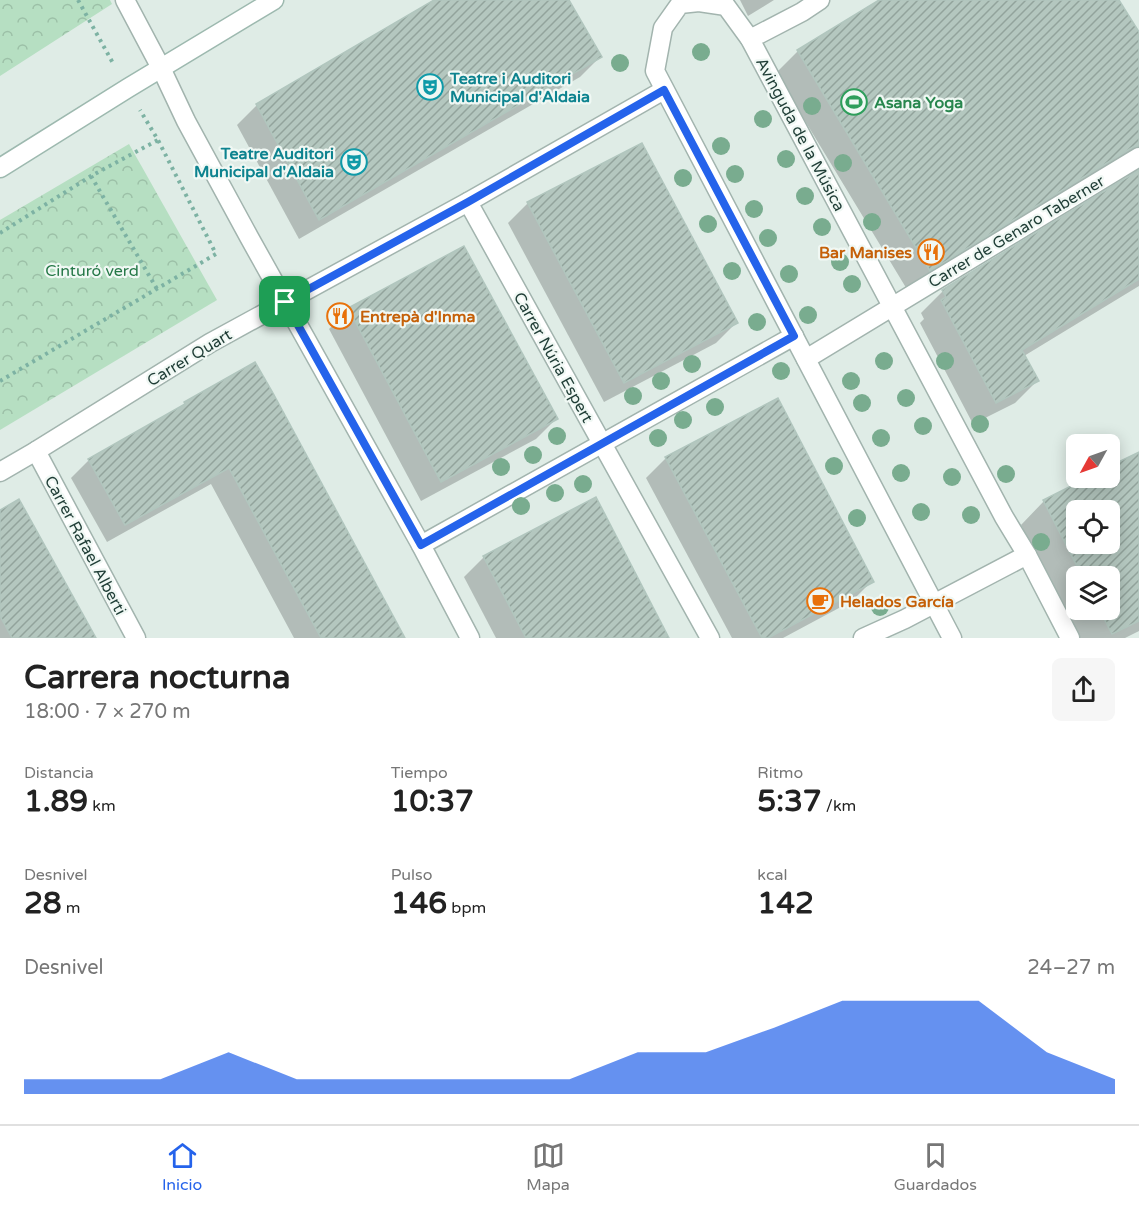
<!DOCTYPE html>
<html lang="es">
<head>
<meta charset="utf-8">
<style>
	body { margin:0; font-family:"Varela Round",sans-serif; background:#f6f6f6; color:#222; height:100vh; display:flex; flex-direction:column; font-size:22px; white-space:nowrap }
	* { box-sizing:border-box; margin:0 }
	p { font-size:20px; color:#767676 }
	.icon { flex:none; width:33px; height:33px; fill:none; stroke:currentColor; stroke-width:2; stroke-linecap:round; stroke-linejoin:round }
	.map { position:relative; height:638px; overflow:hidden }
	.side { display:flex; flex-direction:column; background:#fff; flex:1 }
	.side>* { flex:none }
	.needle { width:39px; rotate:230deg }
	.controls { position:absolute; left:1066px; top:434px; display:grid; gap:12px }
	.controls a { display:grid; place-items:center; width:54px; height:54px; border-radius:9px; background:#fff; box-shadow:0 3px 15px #0003; font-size:30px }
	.pin { position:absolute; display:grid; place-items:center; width:51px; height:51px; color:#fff; margin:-26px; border-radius:12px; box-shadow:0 3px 9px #0006 }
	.round { display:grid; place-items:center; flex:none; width:63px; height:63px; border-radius:9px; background:#f6f6f6 }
	.summary { display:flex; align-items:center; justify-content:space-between; height:102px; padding:0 24px }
	h1 { font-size:33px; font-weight:800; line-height:45px }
	.figures { display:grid; grid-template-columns:repeat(3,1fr); gap:9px; height:102px; padding:6px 24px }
	.figures div { display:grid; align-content:center }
	.figures b { font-size:30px; font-weight:800 }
	.figures small { font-size:16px; font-weight:400 }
	.figures p { font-size:16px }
	.chart { height:168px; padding:12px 24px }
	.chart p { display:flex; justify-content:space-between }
	.chart svg { width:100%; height:108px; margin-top:6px; fill:#2563eb; opacity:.7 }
	.tabs { display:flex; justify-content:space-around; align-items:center; height:84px; border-top:2px solid #e0e0e0; background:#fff; font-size:16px; color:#767676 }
	.tabs a { display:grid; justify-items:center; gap:3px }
	.tabs .active { color:#2563eb }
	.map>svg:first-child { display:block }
	.park { fill:url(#park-crowns) }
	.shadow { fill:#0003; fill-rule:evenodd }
	.building { fill:url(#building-hatch); stroke:#b1c6be; stroke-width:1.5; fill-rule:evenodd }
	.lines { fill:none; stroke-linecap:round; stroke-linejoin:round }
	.street-casing { stroke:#a2b4ae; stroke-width:21 }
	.secondary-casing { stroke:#9db9af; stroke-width:21 }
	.path { stroke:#7db2a3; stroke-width:4; stroke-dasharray:3 4.5; stroke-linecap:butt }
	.street { stroke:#fff; stroke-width:18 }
	.secondary { stroke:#fff; stroke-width:18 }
	.tree { fill:#79ac8f }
	.route-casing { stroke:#fff; stroke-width:12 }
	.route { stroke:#2563eb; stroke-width:8 }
	.labels { text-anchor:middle; stroke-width:4.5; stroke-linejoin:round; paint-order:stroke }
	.culture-label { font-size:16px; font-weight:bold; fill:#0d838f; stroke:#f0f8f4; text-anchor:start }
	.leisure-label { font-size:16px; font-weight:bold; fill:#27864d; stroke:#f0f8f4; text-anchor:start }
	.street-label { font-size:16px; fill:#1f3d36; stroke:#f0f8f4 }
	.food-label { font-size:16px; font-weight:bold; fill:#c56008; stroke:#f0f8f4; text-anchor:start }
	.park-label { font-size:16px; fill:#257847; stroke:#f0f8f4 }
</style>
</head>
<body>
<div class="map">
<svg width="1139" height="638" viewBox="0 0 1139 638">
	<defs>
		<pattern id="park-crowns" width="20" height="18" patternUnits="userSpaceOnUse" patternTransform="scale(1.5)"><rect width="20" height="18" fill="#b6dfc2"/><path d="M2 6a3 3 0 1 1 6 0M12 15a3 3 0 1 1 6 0" fill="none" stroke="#9cc0a7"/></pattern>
		<pattern id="building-hatch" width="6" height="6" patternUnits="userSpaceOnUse" patternTransform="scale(1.5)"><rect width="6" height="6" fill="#b4c7bf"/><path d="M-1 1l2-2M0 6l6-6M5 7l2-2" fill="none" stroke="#92a39c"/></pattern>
	</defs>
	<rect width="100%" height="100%" fill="#dfece6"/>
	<!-- park -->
	<g class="park">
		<path d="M0,0H110L112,4L0,76Z"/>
		<path d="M129,144L217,300L0,430V220Z"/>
	</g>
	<!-- shadow -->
	<g class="shadow">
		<path d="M437,0H568L600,57L580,77L299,239L237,125L257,105Z"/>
		<path d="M740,0H774L748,16Z"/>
		<path d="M882,0H1118L1139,35V286L1024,356L1037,381L1015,403L973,424L920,323L924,319L921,313L943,291L1128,178L1127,174L908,291L776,73L798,51Z"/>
		<path d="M528,203L736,323L716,343L604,402L508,223Z"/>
		<path d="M349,310L556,419L536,439L421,501L329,329Z"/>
		<path d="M254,364L404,638H294L211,484L107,542L71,478L89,460L181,408L185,403Z"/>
		<path d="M1139,453V631L1125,638H1079L1021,525L1044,501L1092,477H1110V468ZM1077,510H1110V543H1077ZM1077,576H1110V609H1077Z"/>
		<path d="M666,458L872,581L852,601L783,638H732L646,478Z"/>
		<path d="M595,499L667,638H496L464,577L484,557Z"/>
		<path d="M18,501L94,638H0V511Z"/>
	</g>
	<!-- building -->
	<g class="building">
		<path d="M434,0H569L602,57L319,220L256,104Z"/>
		<path d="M879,0H1119L1139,32V146L1133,147L930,271L797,50Z"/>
		<path d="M642,143L738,323L624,383L527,202Z"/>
		<path d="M1139,170V279L1022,350L1039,381L996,403L941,300L946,297L942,290Z"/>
		<path d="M464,246L558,419L441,482L348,308Z"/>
		<path d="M255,362L273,393L405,638H321L229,468L125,525L88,459L185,404L184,402Z"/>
		<path d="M778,398L874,582L768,638H762L665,457Z"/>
		<path d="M1139,452V621L1112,634L1099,609H1110V576H1082L1043,500L1089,477H1110V466ZM1077,510H1110V543H1077Z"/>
		<path d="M596,497L669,638H526L483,556Z"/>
		<path d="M19,499L96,638H12L0,616V510Z"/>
	</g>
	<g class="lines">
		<!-- street casing -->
		<g class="street-casing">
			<g id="street">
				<path d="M125,0L161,68L186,121L249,237L421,545L470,638"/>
				<path d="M750,39L802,12L820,0"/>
				<path d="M468,202L710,638"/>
				<path d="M806,359L1139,157"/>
				<path d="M36,451L136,638"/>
				<path d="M0,472L36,451L210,343L468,202L664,90"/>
				<path d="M421,545L794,336"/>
				<path d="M863,638L905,619L1027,555"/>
				<path d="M952,638L655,71L663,28L680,4L699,2L726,6L750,39L1004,517L1027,555L1070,638"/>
			</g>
		</g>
		<!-- secondary casing -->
		<g class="secondary-casing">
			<path id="secondary" d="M0,168L128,88L274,0"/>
		</g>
		<!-- path -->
		<g class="path">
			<path d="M78,0L114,65"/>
			<path d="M91,176L157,289"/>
			<path d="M0,233L91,176L158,140"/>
			<path d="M0,381L216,254L158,140L140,110"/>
		</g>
		<!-- street -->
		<use href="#street" class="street"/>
		<!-- secondary -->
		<use href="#secondary" class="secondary"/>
	</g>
	<!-- trees -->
	<g class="tree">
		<circle cx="701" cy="52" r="9"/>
		<circle cx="620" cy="63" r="9"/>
		<circle cx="812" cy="106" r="9"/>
		<circle cx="763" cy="119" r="9"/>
		<circle cx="721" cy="146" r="9"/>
		<circle cx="786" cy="159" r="9"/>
		<circle cx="843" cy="163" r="9"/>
		<circle cx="735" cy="174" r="9"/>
		<circle cx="683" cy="178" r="9"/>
		<circle cx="805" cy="196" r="9"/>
		<circle cx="754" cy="209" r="9"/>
		<circle cx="872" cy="222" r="9"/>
		<circle cx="708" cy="224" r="9"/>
		<circle cx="822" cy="227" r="9"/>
		<circle cx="768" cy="238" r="9"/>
		<circle cx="840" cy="262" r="9"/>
		<circle cx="732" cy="271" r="9"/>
		<circle cx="789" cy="274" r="9"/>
		<circle cx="852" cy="284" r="9"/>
		<circle cx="808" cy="315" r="9"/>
		<circle cx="757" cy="322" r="9"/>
		<circle cx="884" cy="361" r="9"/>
		<circle cx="945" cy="361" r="9"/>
		<circle cx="692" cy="364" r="9"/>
		<circle cx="781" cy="371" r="9"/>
		<circle cx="661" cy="381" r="9"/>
		<circle cx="851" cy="381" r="9"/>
		<circle cx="633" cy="396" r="9"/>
		<circle cx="906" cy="398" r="9"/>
		<circle cx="862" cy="403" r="9"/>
		<circle cx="715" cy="407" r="9"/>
		<circle cx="683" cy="420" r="9"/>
		<circle cx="980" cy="424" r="9"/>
		<circle cx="923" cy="426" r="9"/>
		<circle cx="557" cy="436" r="9"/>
		<circle cx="658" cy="438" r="9"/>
		<circle cx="881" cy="438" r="9"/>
		<circle cx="533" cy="455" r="9"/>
		<circle cx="834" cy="466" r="9"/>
		<circle cx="501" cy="467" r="9"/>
		<circle cx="901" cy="473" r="9"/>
		<circle cx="1006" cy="474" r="9"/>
		<circle cx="952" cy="477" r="9"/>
		<circle cx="583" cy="484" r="9"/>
		<circle cx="555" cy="493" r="9"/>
		<circle cx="521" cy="506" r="9"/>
		<circle cx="921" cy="512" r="9"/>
		<circle cx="971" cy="515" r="9"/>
		<circle cx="857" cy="518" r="9"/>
		<circle cx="1041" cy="542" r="9"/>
		<circle cx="880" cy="607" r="9"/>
	</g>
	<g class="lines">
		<!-- route casing -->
		<g class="route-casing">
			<path id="route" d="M664,90L794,336L421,545L285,302L468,202Z"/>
		</g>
		<!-- route -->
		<use href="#route" class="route"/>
	</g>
	<!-- icons -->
	<defs>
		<g id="theatre-ring" transform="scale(1.35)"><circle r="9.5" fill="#f0f8f4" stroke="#0f9aa8" stroke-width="1.5"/><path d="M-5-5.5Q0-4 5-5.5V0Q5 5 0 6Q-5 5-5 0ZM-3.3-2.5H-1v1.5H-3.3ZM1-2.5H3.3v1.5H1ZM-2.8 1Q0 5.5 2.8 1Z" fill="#0f9aa8"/></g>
		<g id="stadium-ring" transform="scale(1.35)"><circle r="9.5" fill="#f0f8f4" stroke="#2e9e5b" stroke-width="1.5"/><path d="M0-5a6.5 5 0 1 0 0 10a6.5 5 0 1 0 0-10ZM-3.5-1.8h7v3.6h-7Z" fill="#2e9e5b"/></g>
		<g id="restaurant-ring" transform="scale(1.35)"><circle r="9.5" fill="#f0f8f4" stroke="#e8710a" stroke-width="1.5"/><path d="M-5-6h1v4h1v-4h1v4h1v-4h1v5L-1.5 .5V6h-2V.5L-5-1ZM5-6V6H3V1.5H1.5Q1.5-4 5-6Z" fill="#e8710a"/></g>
		<g id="cafe-ring" transform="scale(1.35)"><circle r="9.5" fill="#f0f8f4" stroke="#e8710a" stroke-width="1.5"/><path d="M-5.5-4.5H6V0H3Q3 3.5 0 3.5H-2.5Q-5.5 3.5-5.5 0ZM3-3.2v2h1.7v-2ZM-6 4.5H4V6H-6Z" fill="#e8710a"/></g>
	</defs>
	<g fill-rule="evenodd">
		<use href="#theatre-ring" x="430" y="87"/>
		<use href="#stadium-ring" x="854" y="102"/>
		<use href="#theatre-ring" x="354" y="162"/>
		<use href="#restaurant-ring" x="931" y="252"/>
		<use href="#restaurant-ring" x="340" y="316"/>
		<use href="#cafe-ring" x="820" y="601"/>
	</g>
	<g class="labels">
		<!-- culture labels -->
		<g class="culture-label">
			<text x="450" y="84">Teatre i Auditori<tspan x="450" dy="18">Municipal d'Aldaia</tspan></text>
			<text x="334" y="159" text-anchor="end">Teatre Auditori<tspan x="334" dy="18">Municipal d'Aldaia</tspan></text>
		</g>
		<!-- leisure labels -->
		<g class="leisure-label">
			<text x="874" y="108">Asana Yoga</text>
		</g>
		<!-- street labels -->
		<g class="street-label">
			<text transform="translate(801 134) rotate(62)" y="6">Avinguda de la Música</text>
			<text transform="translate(1016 231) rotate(-31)" y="6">Carrer de Genaro Taberner</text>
			<text transform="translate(189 357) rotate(-31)" y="6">Carrer Quart</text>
			<text transform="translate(554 357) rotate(61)" y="6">Carrer Núria Espert</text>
			<text transform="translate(86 545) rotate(62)" y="6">Carrer Rafael Alberti</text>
		</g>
		<!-- food labels -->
		<g class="food-label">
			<text x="912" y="258" text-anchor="end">Bar Manises</text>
			<text x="360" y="322">Entrepà d'Inma</text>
			<text x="840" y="607">Helados García</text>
		</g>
		<!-- park labels -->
		<g class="park-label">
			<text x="92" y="276">Cinturó verd</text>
		</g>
	</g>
</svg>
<div class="controls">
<a><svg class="needle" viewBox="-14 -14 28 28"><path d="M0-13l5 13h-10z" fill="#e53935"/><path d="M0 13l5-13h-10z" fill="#767676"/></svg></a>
<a><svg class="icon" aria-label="locate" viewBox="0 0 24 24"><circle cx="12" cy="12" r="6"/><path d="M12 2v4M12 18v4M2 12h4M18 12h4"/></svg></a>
<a><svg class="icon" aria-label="layers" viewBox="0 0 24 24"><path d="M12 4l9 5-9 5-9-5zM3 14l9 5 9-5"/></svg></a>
</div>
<div class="pin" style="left:285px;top:302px;background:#1e9e55"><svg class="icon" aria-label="arrive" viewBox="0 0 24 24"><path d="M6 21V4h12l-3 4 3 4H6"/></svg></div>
</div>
<section class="side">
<div class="summary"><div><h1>Carrera nocturna</h1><p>18:00 · 7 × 270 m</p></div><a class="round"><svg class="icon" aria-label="share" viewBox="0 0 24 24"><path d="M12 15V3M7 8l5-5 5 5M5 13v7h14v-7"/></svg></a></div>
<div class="figures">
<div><p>Distancia</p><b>1.89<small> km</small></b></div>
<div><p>Tiempo</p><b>10:37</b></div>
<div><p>Ritmo</p><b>5:37<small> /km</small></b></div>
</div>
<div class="figures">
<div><p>Desnivel</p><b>28<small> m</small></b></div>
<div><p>Pulso</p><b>146<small> bpm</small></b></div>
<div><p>kcal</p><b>142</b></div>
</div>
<div class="chart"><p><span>Desnivel</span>24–27 m</p>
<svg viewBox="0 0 160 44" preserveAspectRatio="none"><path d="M0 44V38L10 38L20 38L30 27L40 38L50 38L60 38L70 38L80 38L90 27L100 27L110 17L120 6L130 6L140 6L150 27L160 38V44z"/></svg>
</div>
</section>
<nav class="tabs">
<a class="active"><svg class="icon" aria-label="home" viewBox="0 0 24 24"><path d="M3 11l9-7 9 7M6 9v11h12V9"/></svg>Inicio</a>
<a><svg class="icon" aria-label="map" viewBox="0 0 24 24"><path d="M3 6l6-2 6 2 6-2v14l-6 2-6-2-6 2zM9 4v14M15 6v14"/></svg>Mapa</a>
<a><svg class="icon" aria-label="saved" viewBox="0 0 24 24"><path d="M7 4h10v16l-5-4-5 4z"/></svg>Guardados</a>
</nav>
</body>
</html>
